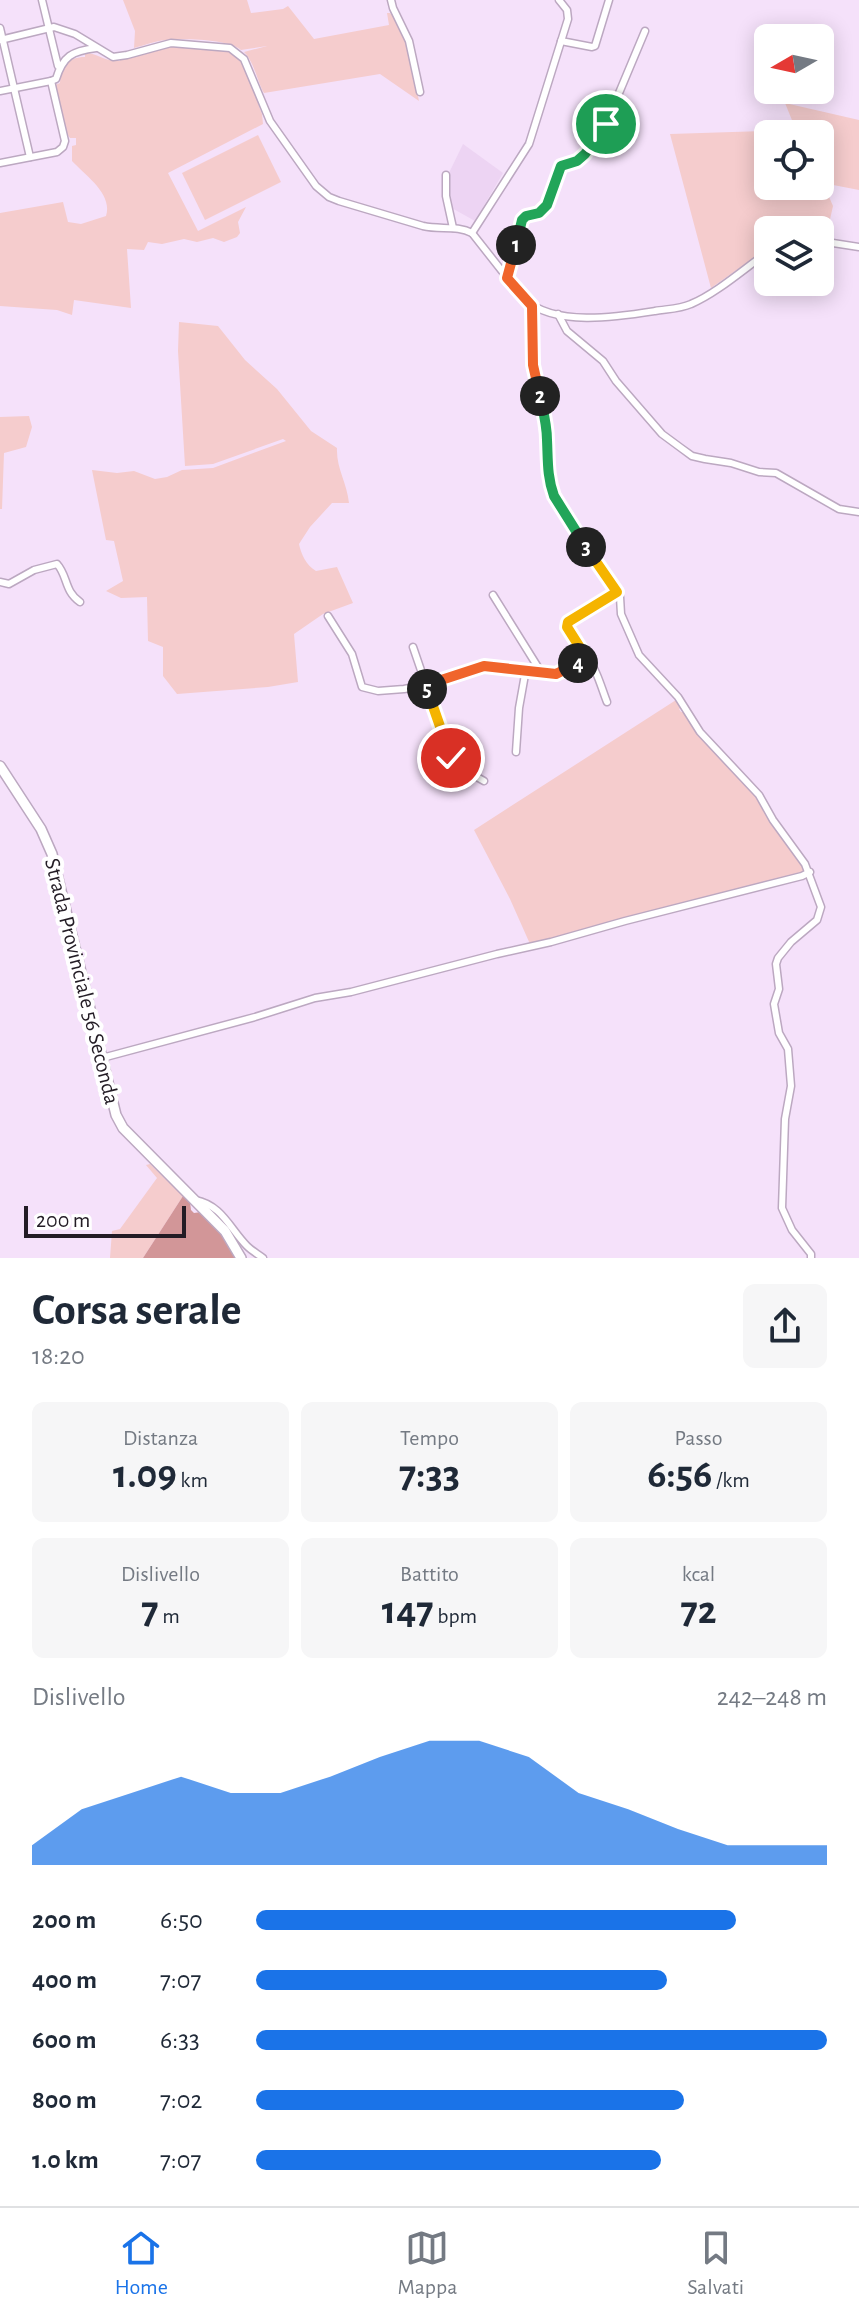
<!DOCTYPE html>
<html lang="it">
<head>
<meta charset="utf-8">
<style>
	body { margin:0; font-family:"Alegreya Sans",sans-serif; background:#f6f6f7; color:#1f2937; height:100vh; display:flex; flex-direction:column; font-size:30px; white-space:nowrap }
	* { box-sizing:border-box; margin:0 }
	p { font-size:26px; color:#747a83 }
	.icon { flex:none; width:44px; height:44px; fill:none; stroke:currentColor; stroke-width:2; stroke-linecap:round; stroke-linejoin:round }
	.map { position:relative; height:1258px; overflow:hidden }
	.details { display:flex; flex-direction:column; background:#fff; flex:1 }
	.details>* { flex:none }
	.needle { width:52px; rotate:261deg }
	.controls { position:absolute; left:754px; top:24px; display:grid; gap:16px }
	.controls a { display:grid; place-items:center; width:80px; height:80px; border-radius:12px; background:#fff; box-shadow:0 4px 20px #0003; font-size:40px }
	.scale { position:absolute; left:24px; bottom:20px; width:162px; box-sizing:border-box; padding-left:8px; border:4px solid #231c25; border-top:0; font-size:22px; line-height:28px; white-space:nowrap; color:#231c25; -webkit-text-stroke:6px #fff; paint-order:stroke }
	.pin { position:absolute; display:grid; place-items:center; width:68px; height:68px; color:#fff; margin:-34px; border:4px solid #fff; border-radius:50%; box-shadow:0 2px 8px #0007 }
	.km { position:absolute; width:40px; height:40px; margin:-20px; border-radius:50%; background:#222; color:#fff; font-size:22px; line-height:40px; text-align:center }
	.round { display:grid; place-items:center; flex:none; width:84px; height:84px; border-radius:12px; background:#f6f6f7 }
	.summary { display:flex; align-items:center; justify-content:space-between; height:136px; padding:0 32px }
	h1 { font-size:44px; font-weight:700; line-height:60px }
	.metrics { display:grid; grid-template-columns:repeat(3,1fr); gap:12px; height:136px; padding:8px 32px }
	.metrics div { display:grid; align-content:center; border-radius:12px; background:#f6f6f7; text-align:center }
	.metrics b { font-size:40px; font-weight:700 }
	.metrics small { font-size:22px; font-weight:400 }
	.metrics p { font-size:22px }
	.chart { height:224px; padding:16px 32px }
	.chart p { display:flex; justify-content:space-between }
	.chart svg { width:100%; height:144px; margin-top:8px; fill:#1a73e8; opacity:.7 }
	ul { padding:0 32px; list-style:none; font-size:26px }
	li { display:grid; grid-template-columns:128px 96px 1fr; align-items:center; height:60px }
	li i { height:20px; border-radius:10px; background:#1a73e8 }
	.tab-bar { display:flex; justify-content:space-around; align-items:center; height:112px; border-top:2px solid #e0e1e3; background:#fff; font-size:22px; color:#747a83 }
	.tab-bar a { display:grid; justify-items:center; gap:4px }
	.tab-bar .selected { color:#1a73e8 }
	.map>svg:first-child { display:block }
	.built { fill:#edd4f3 }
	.green { fill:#f5cccd; fill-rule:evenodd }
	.forest { fill:#d29698 }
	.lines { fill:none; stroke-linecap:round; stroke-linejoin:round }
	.street-casing { stroke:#bca8c1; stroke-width:9 }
	.secondary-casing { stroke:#bca8c1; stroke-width:12 }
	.street { stroke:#fff; stroke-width:6 }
	.secondary { stroke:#fff; stroke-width:9 }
	.split-1-casing { stroke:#fff; stroke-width:16 }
	.split-2-casing { stroke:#fff; stroke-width:16 }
	.split-3-casing { stroke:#fff; stroke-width:16 }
	.split-4-casing { stroke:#fff; stroke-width:16 }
	.split-5-casing { stroke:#fff; stroke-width:16 }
	.split-6-casing { stroke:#fff; stroke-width:16 }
	.split-1 { stroke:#22a559; stroke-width:10 }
	.split-2 { stroke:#f0652b; stroke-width:10 }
	.split-3 { stroke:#22a559; stroke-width:10 }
	.split-4 { stroke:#f5b400; stroke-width:10 }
	.split-5 { stroke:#f0652b; stroke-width:10 }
	.split-6 { stroke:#f5b400; stroke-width:10 }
	.labels { text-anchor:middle; stroke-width:8; stroke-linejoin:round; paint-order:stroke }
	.street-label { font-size:22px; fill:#231c25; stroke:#fff }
</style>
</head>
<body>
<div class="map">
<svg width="859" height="1258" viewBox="0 0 859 1258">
	<rect width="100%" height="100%" fill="#f5e1fa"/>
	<!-- built -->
	<path class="built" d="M463,144L503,173L475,221L450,207L448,175Z"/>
	<!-- green -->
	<g class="green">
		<path d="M123,0H247L251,13L283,9L288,6L314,39L389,25L387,13H390C412,35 413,71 419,101L380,74L264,93C257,82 255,63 244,52L267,46L241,50C229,39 182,38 166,40C155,41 145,45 134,48L135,31Z"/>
		<path d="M173,46L228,50C250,61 253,93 262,114L263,124L168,173L198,231L246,207L238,222L240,233L237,237L224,242L213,238L197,242L184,239L162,244L148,242L144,250L127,249L131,308L74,300L72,315L57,310L0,306V213L63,202L68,222L81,224L106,216C113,194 86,176 72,161V146L76,145V138H70L67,134L55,85L60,83C61,67 68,57 85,57V53C98,53 104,62 120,61V59C138,58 155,49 173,46Z"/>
		<path d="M785,103L859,120V190L823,183L833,206L826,237L820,236V230H768V248L711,288L670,134L796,130ZM768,134H820V186H768Z"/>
		<path d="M258,135L281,182L205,220L182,173Z"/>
		<path d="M179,322L218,326L245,360L277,389L311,431L337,448C336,468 347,483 349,503H332L310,527L299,544C301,554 306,565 316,571L337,567L353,603L323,614L294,634L298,682L268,687L177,694L163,676V647L148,641L147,597L121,598L106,591L123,581L114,541L106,540L92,470L117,473L134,471L155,479L167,477L182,470L213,468L286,441L283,439L213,464L185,466L178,351Z"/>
		<path d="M29,416L32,427L26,447L4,453L2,509H0V417Z"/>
		<path d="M676,700L682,707L679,709L681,712H684L757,796L806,870L800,874L572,935L530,944L510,899L474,830Z"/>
		<path d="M150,1164L183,1196L143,1258H110L112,1231L120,1229L157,1178L146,1165Z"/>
	</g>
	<!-- forest -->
	<path class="forest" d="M183,1196L190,1202L191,1210L194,1213L201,1212L222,1233L237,1258H143Z"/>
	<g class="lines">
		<!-- street casing -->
		<g class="street-casing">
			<g id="street">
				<path d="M42,0L58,66"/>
				<path d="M391,0L393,8L409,41L420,92"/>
				<path d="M0,28L30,157"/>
				<path d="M0,40L54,27L75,34L113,57L127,55L171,43L230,48L244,59L270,121L316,186L329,197L339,201L423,226C440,230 457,225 472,233"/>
				<path d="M561,41L592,47L595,46L609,0"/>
				<path d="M0,91L51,81L56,79C63,56 72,51 96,48"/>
				<path d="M0,163L57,152L63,147L65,141L51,81"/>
				<path d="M446,175V196L453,228"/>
				<path d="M472,233L524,299C555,327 617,317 655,311C667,309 680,309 691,304C717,293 745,268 768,252"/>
				<path d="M472,233L529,144L568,19L567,10L559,0"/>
				<path d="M820,241L859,247"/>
				<path d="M507,278L522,220L526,216L544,210L561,166L573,163L585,154L606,124L645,31"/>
				<path d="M532,306L533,365L547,437V464L551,487L554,496L575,531L620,597L621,614L639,655L678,697L700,732L759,795L773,820L805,864L821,907L817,920L791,942L778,958L776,964L779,989L774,1004L779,1033L788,1049L791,1086L785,1119L782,1208L792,1230L811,1254V1258"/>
				<path d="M558,314L567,331L603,361L616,381L662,434L681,448L692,456L705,459L731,463L759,472L776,473L839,509L859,512"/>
				<path d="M0,582L9,584L34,570L57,564C68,576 64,591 80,602"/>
				<path d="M493,595L541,672"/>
				<path d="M328,616L352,654L362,687L378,691L404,689L426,685L484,666L556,674L586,657L567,627L568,622L617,592"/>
				<path d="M413,647L451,758L459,767L484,781"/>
				<path d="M586,657C597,669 601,687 607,702"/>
				<path d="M516,752L519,708L526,669"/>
				<path d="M102,1058L255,1017L315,998L351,992L497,954L551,942L625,921L802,876L810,872"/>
				<path d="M195,1200C222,1205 230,1229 247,1246C252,1251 258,1254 263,1258"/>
			</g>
		</g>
		<!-- secondary casing -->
		<g class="secondary-casing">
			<path id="secondary" d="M0,766L41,829L52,854L116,1115L123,1128L225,1231L241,1258"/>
		</g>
		<!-- street -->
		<use href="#street" class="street"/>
		<!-- secondary -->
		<use href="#secondary" class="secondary"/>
	</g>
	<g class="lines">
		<!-- split-1 casing -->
		<g class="split-1-casing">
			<path id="split-1" d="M516,245L522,220L526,216L539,213L547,205L561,166L577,161L585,154L606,124"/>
		</g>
		<!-- split-2 casing -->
		<g class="split-2-casing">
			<path id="split-2" d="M516,245L507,278L532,306L533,365L540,396"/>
		</g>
		<!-- split-3 casing -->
		<g class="split-3-casing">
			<path id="split-3" d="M540,396C543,410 547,425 547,440C548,460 547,477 554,496L586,547"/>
		</g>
		<!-- split-4 casing -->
		<g class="split-4-casing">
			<path id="split-4" d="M578,663L586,657L567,627L568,622L617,592L586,547"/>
		</g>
		<!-- split-5 casing -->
		<g class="split-5-casing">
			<path id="split-5" d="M427,689L426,685L484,666L556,674L578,663"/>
		</g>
		<!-- split-6 casing -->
		<g class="split-6-casing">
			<path id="split-6" d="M427,689L451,758"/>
		</g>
		<!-- split-1 -->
		<use href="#split-1" class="split-1"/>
		<!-- split-2 -->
		<use href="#split-2" class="split-2"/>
		<!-- split-3 -->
		<use href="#split-3" class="split-3"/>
		<!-- split-4 -->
		<use href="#split-4" class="split-4"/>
		<!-- split-5 -->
		<use href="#split-5" class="split-5"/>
		<!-- split-6 -->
		<use href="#split-6" class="split-6"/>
	</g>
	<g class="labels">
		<!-- street labels -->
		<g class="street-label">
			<text transform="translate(83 981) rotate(76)" y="8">Strada Provinciale 56 Seconda</text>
		</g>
	</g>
</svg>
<div class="controls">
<a><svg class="needle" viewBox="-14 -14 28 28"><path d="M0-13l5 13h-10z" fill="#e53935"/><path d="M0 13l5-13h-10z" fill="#747a83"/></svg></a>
<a><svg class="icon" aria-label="locate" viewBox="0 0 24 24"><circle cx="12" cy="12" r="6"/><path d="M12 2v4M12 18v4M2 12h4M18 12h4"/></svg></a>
<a><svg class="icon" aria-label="layers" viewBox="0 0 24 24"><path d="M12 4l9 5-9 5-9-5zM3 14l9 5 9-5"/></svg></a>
</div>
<div class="scale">200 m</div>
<div class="pin" style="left:606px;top:124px;background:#1e9e55"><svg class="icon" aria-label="arrive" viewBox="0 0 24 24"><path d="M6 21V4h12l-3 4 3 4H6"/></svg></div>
<div class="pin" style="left:451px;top:758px;background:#d93025"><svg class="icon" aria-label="check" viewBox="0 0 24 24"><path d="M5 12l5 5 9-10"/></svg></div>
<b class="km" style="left:516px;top:245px">1</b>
<b class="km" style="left:540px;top:396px">2</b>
<b class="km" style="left:586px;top:547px">3</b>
<b class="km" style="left:578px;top:663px">4</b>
<b class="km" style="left:427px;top:689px">5</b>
</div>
<section class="details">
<div class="summary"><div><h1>Corsa serale</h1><p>18:20</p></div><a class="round"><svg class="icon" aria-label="share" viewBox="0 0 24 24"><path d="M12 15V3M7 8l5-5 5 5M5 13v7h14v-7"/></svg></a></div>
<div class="metrics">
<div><p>Distanza</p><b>1.09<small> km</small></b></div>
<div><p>Tempo</p><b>7:33</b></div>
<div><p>Passo</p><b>6:56<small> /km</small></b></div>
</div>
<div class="metrics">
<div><p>Dislivello</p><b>7<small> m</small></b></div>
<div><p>Battito</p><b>147<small> bpm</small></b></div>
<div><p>kcal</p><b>72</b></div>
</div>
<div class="chart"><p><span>Dislivello</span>242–248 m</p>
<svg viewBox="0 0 160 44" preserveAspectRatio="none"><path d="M0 44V38L10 27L20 22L30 17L40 22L50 22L60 17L70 11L80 6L90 6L100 11L110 22L120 27L130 33L140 38L150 38L160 38V44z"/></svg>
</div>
<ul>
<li><b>200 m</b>6:50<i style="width:84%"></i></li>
<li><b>400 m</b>7:07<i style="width:72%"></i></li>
<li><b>600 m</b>6:33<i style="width:100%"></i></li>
<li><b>800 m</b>7:02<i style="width:75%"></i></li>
<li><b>1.0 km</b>7:07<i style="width:71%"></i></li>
</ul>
</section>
<nav class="tab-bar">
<a class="selected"><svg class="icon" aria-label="home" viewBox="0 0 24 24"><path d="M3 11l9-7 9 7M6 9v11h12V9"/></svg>Home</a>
<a><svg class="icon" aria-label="map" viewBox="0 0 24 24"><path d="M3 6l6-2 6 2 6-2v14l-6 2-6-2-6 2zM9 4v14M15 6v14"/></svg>Mappa</a>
<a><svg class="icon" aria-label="saved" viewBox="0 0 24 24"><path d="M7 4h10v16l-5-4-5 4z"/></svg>Salvati</a>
</nav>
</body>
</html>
